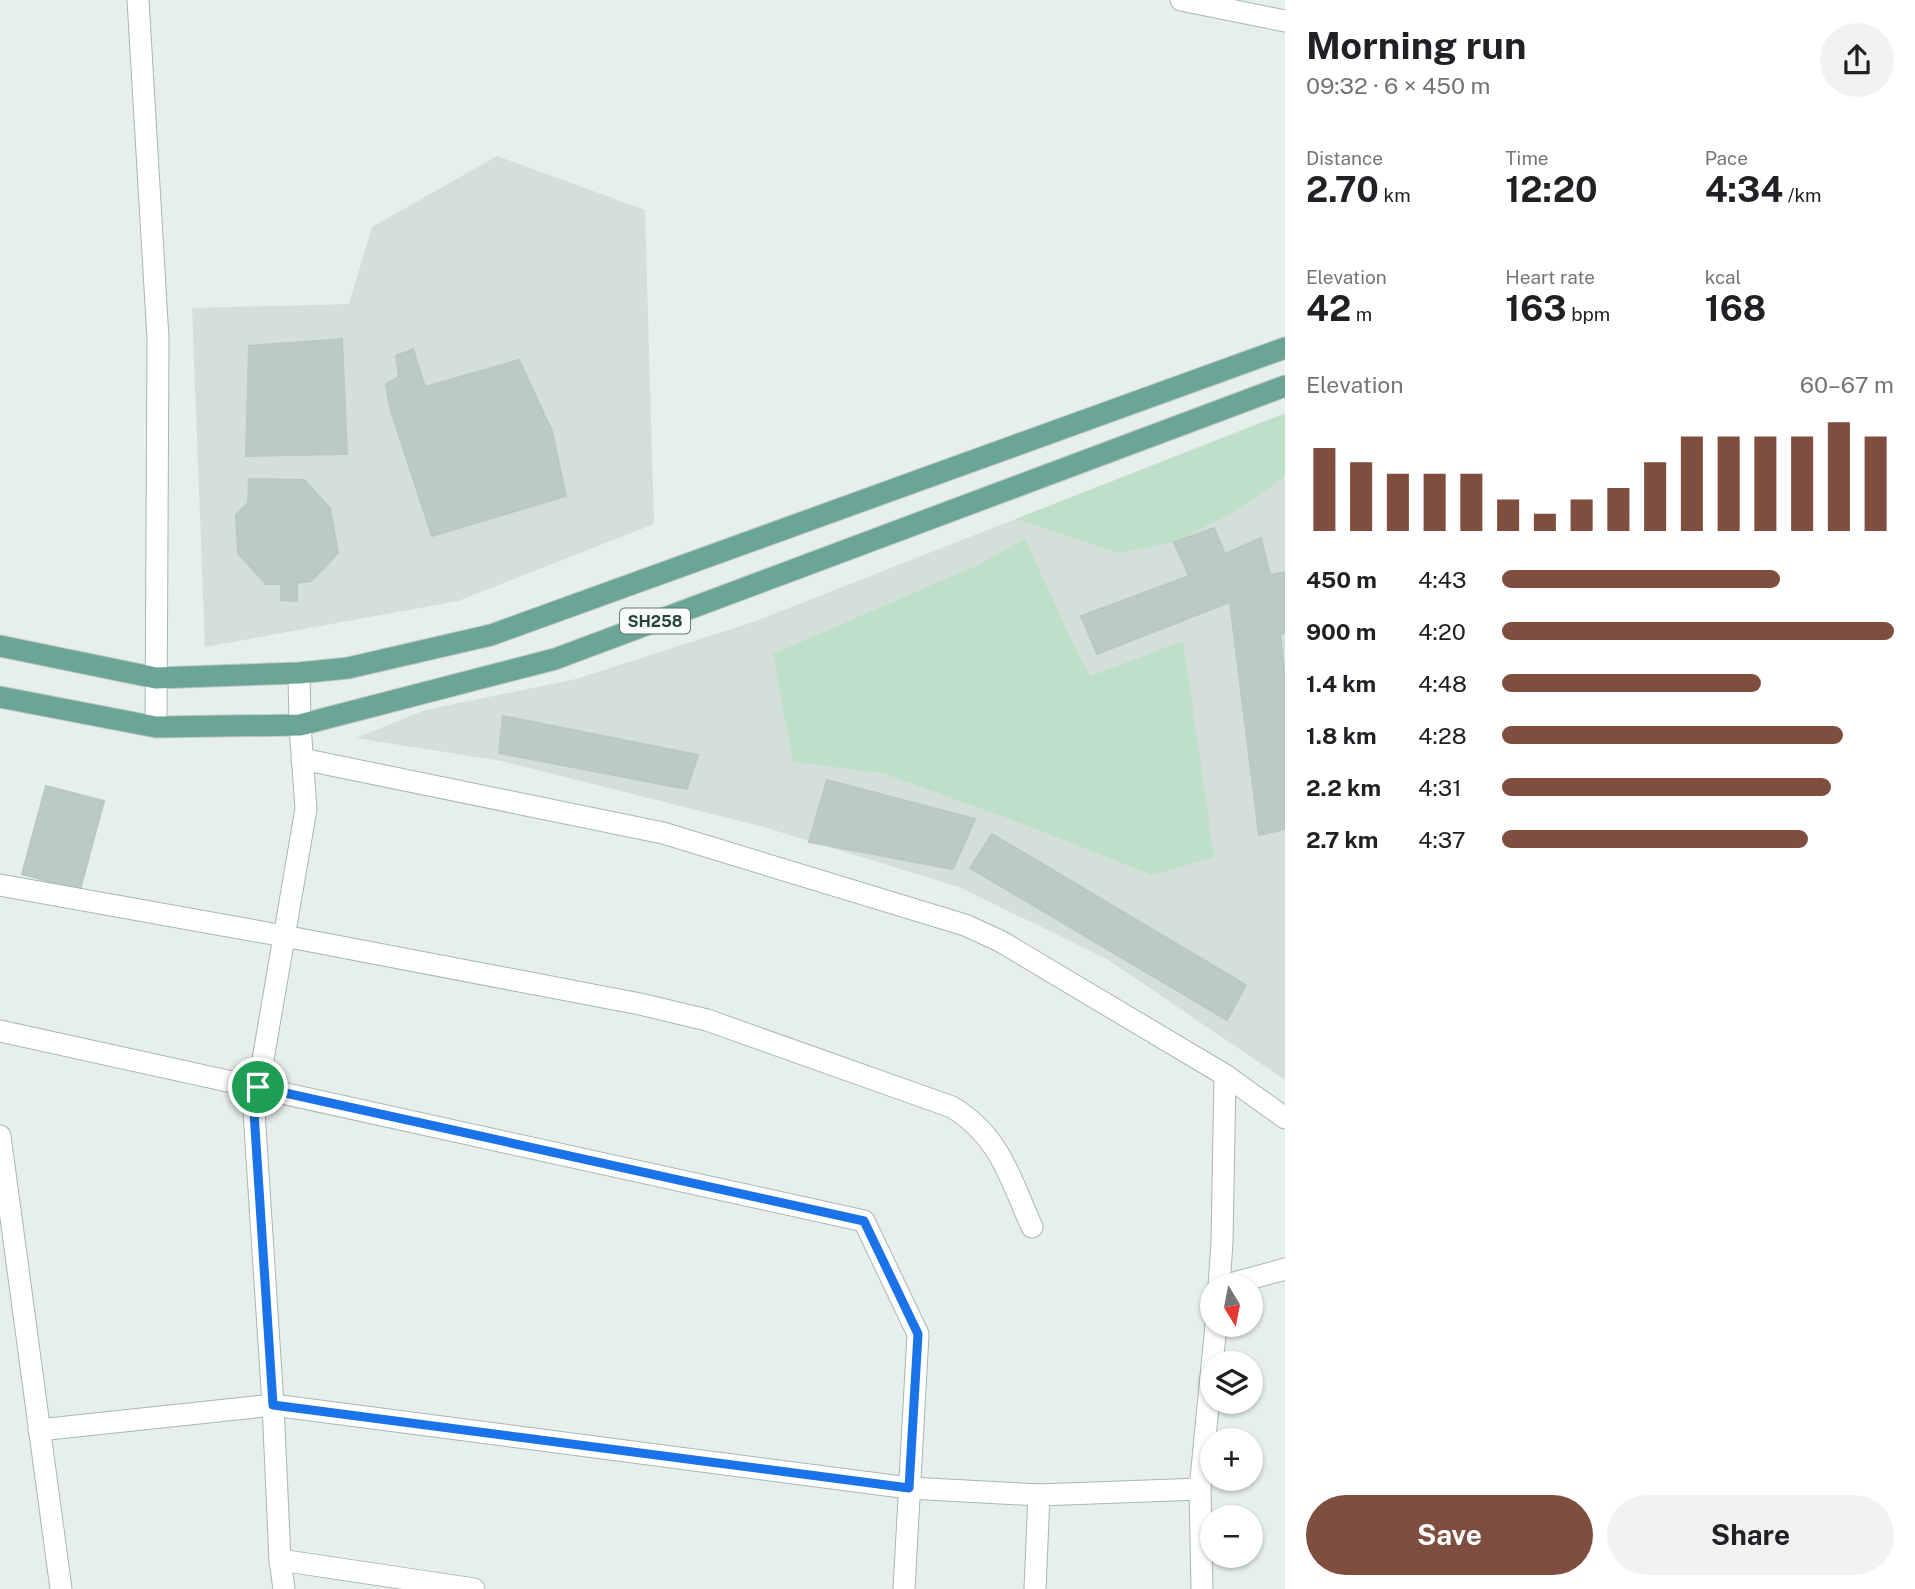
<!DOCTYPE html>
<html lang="en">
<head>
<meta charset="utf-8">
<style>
	body { margin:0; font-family:"Public Sans",sans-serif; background:#f2f2f2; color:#202124; height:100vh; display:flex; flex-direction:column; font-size:26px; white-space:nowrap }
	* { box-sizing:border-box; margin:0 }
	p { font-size:23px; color:#757577 }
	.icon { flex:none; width:38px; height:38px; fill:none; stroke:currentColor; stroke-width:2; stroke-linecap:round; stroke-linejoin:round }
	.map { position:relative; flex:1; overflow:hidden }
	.details { display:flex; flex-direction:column; background:#fff; width:630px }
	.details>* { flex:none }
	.needle { width:46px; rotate:170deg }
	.fabs { position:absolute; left:1200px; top:1274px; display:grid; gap:14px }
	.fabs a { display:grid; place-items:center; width:63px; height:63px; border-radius:50%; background:#fff; box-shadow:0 2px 5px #0004; font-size:35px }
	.pin { position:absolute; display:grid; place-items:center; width:60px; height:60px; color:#fff; margin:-30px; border:4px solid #fff; border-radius:50%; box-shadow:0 2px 7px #0007 }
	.round { display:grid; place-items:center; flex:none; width:74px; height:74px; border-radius:37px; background:#f2f2f2 }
	.head { display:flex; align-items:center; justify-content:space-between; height:119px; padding:0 21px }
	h1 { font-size:38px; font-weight:700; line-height:52px }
	.stats { display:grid; grid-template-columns:repeat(3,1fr); gap:10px; height:119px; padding:7px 21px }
	.stats div { display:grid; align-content:center }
	.stats b { font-size:35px; font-weight:700 }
	.stats small { font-size:19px; font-weight:400 }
	.stats p { font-size:19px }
	.chart { height:196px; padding:14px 21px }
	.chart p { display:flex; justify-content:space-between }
	.chart svg { width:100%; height:126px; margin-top:7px; stroke:#7f4e3f; stroke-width:6 }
	.button { display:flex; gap:14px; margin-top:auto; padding:14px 21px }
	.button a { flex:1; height:80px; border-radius:42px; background:#7f4e3f; color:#fff; font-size:28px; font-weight:700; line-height:80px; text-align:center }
	.button a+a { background:#f2f2f2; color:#202124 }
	ul { padding:0 21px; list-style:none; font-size:23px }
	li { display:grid; grid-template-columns:112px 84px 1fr; align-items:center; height:52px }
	li i { height:18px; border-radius:9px; background:#7f4e3f }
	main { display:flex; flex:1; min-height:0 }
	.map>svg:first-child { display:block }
	.built { fill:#d4dfda }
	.green { fill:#bfe0c8 }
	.building { fill:#bbcac4; stroke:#b8c9c2; stroke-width:2 }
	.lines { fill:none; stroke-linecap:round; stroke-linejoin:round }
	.minor-casing { stroke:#a8b8b2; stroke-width:23 }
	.major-casing { stroke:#c2cac8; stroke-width:23 }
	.minor { stroke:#fff; stroke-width:21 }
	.major { stroke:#6aa596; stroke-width:21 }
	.route-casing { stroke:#fff; stroke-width:14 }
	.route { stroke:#1a73e8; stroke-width:9 }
	.labels { text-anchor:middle; stroke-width:5; stroke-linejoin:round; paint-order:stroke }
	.shield { fill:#f7fbf9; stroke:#637a73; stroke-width:2 }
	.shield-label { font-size:16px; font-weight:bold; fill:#24423a }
</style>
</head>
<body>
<main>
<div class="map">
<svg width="1285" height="1589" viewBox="0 0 1285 1589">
	<rect width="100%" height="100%" fill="#e6efeb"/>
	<!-- built -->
	<g class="built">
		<path d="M497,156L645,210L654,524L458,601L205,647L192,308L349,304L372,227Z"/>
		<path d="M1285,413V1080L1107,959L959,887L760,826L501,761L356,738L425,710L576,679L753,622Z"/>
	</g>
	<!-- green -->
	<g class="green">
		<path d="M1285,414V476L1238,510L1174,542L1119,553L1016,519Z"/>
		<path d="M1025,539L1080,658L1091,676L1183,641L1214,857L1153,875L1007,818L882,773L793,762L773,654L978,565Z"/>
	</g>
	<!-- building -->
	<g class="building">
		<path d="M342,339L347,454L246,456L249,346Z"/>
		<path d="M413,349L425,387L519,360L552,431L566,496L432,536L390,408L386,384L399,377L396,356Z"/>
		<path d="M249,479L304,480L330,508L338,553L311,581L297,583V601L281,600V584H266L238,553L236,515L248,503Z"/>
		<path d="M1214,528L1225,554L1261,538L1270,575L1285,572V633L1280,634L1285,677V829L1259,835L1230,602L1097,654L1081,616L1189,576L1174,542Z"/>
		<path d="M503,716L698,755L687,789L499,753Z"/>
		<path d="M827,780L975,819L953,869L809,842Z"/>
		<path d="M46,786L104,801L80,890L22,874Z"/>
		<path d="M992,834L1246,985L1227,1020L970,868Z"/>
	</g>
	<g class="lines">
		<!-- minor casing -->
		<g class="minor-casing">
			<g id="minor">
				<path d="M138,0L158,338L156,727"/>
				<path d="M1181,0L1285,21"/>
				<path d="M302,759L663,833L965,925L1000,941L1225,1075L1285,1118"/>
				<path d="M0,885L284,936L640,1004L707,1020L952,1107C1000,1136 1010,1178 1032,1227"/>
				<path d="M0,1031L864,1221L918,1334L904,1589"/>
				<path d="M0,1136L61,1589"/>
				<path d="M1219,1286L1222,1242L1225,1075"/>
				<path d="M1223,1286L1285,1269"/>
				<path d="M39,1430L273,1405L909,1488L1039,1495L1200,1489"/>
				<path d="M280,1560L474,1589"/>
				<path d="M284,1589L280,1560L273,1405L254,1112L306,809L300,725L299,673"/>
				<path d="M1035,1589L1039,1495"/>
				<path d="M1202,1589L1200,1489L1216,1325"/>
			</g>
		</g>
		<!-- major casing -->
		<g class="major-casing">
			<g id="major">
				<path d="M0,646L156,678L299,673L348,668L491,635L1285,348"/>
				<path d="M0,697L156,727L300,725L555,659L1285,386"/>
			</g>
		</g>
		<!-- minor -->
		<use href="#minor" class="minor"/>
		<!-- major -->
		<use href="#major" class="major"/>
	</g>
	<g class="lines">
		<!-- route casing -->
		<g class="route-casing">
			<path id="route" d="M258,1087L864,1221L918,1334L909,1488L273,1405L254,1112Z"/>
		</g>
		<!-- route -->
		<use href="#route" class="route"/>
	</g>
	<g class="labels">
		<!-- shield labels -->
		<rect class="shield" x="620" y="608.5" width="70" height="25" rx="5"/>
		<g class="shield-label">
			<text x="655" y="627">SH258</text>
		</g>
	</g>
</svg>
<div class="fabs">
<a><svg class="needle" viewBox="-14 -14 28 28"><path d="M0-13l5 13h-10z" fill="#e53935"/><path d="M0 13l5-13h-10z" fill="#757577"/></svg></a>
<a><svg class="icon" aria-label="layers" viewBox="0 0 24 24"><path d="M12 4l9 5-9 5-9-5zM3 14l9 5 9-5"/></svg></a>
<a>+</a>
<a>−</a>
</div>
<div class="pin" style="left:258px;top:1087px;background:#1e9e55"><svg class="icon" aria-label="arrive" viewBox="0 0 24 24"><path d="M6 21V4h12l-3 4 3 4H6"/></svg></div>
</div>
<section class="details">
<div class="head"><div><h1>Morning run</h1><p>09:32 · 6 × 450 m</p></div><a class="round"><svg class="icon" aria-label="share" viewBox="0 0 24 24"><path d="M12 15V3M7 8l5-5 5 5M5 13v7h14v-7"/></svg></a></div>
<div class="stats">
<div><p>Distance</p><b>2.70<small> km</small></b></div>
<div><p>Time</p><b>12:20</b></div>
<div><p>Pace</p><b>4:34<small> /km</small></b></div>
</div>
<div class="stats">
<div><p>Elevation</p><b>42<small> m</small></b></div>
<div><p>Heart rate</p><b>163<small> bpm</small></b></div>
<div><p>kcal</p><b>168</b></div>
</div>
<div class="chart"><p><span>Elevation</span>60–67 m</p>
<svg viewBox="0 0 160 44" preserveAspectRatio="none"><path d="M5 44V15M15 44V20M25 44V24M35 44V24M45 44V24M55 44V33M65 44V38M75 44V33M85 44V29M95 44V20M105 44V11M115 44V11M125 44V11M135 44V11M145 44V6M155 44V11"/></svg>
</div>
<ul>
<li><b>450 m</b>4:43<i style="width:71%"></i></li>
<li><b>900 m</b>4:20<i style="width:100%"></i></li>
<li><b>1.4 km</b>4:48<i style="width:66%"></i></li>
<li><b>1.8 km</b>4:28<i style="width:87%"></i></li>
<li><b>2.2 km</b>4:31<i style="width:84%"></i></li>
<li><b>2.7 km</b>4:37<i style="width:78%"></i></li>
</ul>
<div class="button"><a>Save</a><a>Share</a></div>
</section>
</main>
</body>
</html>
